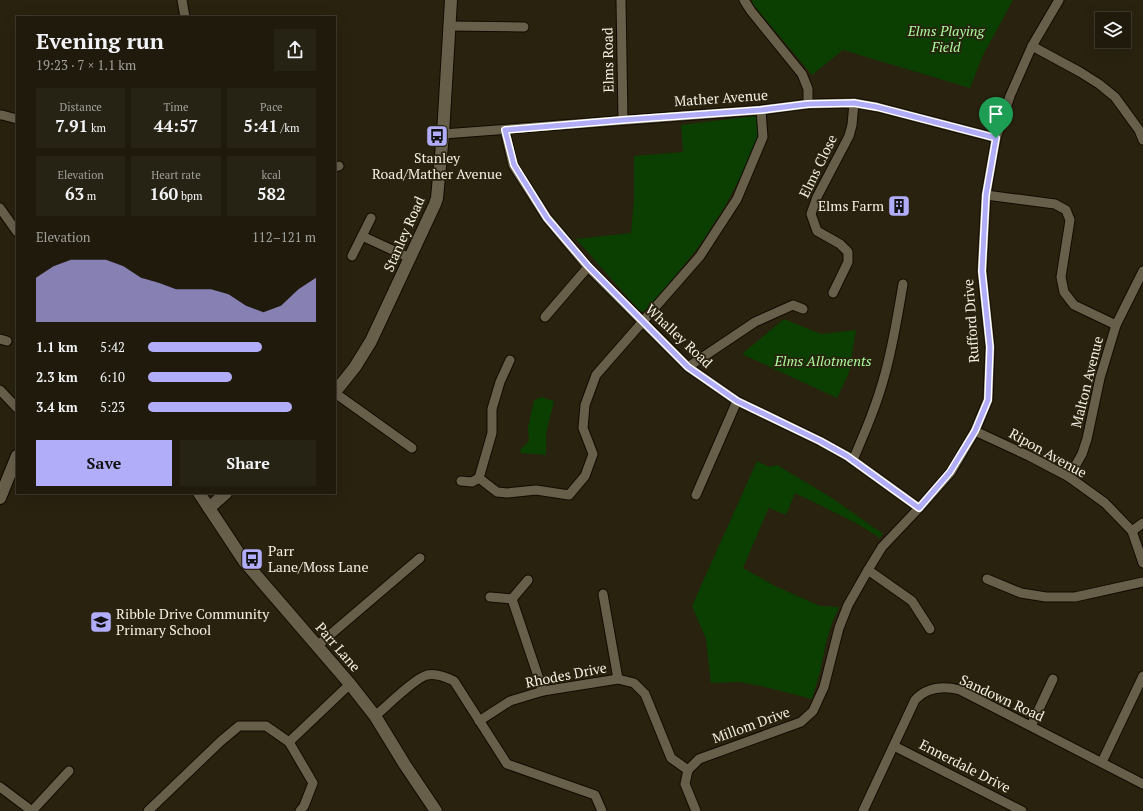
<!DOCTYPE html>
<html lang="en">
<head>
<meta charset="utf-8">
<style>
	body { margin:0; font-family:"PT Serif",serif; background:#272314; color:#f1f3f6; height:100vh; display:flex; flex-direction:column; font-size:15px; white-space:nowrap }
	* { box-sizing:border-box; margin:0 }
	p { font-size:13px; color:#a1a19d }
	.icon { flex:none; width:22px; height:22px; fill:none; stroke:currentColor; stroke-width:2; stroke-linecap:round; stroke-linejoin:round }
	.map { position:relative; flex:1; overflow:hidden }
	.details { position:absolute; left:16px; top:16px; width:320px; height:478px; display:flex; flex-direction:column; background:#1f1a0b; border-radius:0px; box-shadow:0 4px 16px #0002,0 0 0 1px #3c382c }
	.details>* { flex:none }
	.tools { position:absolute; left:1095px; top:12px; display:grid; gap:8px }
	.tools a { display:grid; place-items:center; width:36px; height:36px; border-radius:0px; background:#1f1a0b; box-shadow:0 4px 16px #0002,0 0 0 1px #3c382c; font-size:20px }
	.pin { position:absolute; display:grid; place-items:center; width:34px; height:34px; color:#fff; margin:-41px -17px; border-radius:50% 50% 50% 0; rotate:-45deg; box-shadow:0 0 4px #0007 }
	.pin .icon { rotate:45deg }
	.round { display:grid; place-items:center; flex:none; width:42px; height:42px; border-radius:0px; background:#272314 }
	.overview { display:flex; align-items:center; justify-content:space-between; height:68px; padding:0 20px }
	h1 { font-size:22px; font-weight:600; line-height:30px }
	.stats { display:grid; grid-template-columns:repeat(3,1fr); gap:6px; height:68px; padding:4px 20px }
	.stats div { display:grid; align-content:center; border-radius:0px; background:#272314; text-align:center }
	.stats b { font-size:17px; font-weight:600 }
	.stats small { font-size:11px; font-weight:400 }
	.stats p { font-size:11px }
	.chart { height:112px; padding:8px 20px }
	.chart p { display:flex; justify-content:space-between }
	.chart svg { width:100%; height:72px; margin-top:4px; fill:#b2adf9; opacity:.7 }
	.cta { display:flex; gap:8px; margin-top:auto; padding:8px 20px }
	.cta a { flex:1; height:46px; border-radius:0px; background:#b2adf9; color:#111; font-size:16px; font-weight:600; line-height:46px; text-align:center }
	.cta a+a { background:#272314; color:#f1f3f6 }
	ul { padding:0 20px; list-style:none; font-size:13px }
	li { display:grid; grid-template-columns:64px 48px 1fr; align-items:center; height:30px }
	li i { height:10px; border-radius:5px; background:#b2adf9 }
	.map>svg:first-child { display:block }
	.green { fill:#0b3e01 }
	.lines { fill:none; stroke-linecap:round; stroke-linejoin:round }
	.street-casing { stroke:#120b00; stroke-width:11 }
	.secondary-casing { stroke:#120b00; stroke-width:14 }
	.street { stroke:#685f4b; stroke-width:9 }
	.secondary { stroke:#685f4b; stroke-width:12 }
	.route-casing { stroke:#fff; stroke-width:8 }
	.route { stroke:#b2adf9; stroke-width:5 }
	.labels { text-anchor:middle; stroke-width:3.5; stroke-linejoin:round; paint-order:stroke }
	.park-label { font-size:14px; font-style:italic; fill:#a9fb9a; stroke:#29220f }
	.street-label { font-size:14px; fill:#f4efe3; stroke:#29220f }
	.poi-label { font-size:14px; fill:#f4efe3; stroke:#29220f; text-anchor:start }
</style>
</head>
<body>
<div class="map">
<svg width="1143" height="811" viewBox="0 0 1143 811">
	<rect width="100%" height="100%" fill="#29220f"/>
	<!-- green -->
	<g class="green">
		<path d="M754,0H1013L983,55L970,88L843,50L812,75L756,8L751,1Z"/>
		<path d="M754,116L758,118V138L749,161L724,208L698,248L648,309L643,312L639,310L576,239L631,233L634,200V156L683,152L681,125Z"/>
		<path d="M784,319L821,334L856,330L849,373L837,398L742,354Z"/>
		<path d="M542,397L554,401L546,434V455L520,453L521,449L529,441L528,428L534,400Z"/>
		<path d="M757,461L769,467L777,465L832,498L883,534L880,538L854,522L795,493L786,515L769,508L772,500L743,568L775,586L820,606L839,607L832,623L826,643L820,672L812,699L761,686L739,682L711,683L706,639L692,606Z"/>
	</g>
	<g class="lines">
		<!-- street casing -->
		<g class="street-casing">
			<g id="street">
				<path d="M182,0L185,17"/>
				<path d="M621,0L623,120"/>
				<path d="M744,0L751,11L802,74L808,89V104"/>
				<path d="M450,26L524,27"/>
				<path d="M1032,46L1080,72L1099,84L1115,97L1139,130L1143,140"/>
				<path d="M0,115H2L17,119"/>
				<path d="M505,130L513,165L547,218L588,267L688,367L737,401L820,441L847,456L919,508"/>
				<path d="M443,134L761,110L808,104L854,103L877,107L996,138"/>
				<path d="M335,167L339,166"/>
				<path d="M986,195L1055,204L1066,210L1070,220L1061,277L1064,292L1074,305L1116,325"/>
				<path d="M0,208L17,232"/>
				<path d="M362,236L410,258"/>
				<path d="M352,256L371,218"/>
				<path d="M833,293L848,262V252L840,244L817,231L811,214L817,197L849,136L852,125L854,103"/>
				<path d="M545,317L588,267"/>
				<path d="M0,339L7,341"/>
				<path d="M688,367L755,322L793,305L803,309"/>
				<path d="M0,390L17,408"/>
				<path d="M335,393L412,448"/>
				<path d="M975,431L1029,456L1069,477L1105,503L1132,531L1143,563"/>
				<path d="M853,460C865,432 877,404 885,374C893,345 898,314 903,284"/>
				<path d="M1069,477L1082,454L1087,439L1100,378L1116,325L1143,271"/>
				<path d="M479,478L492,433V409L500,382L510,360"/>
				<path d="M461,481L472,482L479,478L497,492L507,493L536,490L569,495L585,476L593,454L583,428L585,405L596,375L700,256L737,199L763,137L761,110"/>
				<path d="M696,495L737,401"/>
				<path d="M1132,531L1143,523"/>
				<path d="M868,570L912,601L930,629"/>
				<path d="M987,579L1021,593L1046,597H1075L1143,582"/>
				<path d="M603,594L618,679"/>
				<path d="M490,597L512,599L528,580"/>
				<path d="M512,599L543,691"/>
				<path d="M317,646L420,558"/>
				<path d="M375,716C386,707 415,678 427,675C436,673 446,677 454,681L507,764L595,795L602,811"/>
				<path d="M479,721L510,701L543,691L618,679L634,683L645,694L671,758L688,770"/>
				<path d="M1031,726L1053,679"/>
				<path d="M289,742L350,684"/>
				<path d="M894,746L1022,811"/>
				<path d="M1102,762L1143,676"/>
				<path d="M688,770L699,759L801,722L813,711L824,687L839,628L848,605L868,570L882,547L919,508L951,472L975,431L988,400L990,347L982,271L986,195L996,138L1010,96L1032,46L1059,0"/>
				<path d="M688,770L685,784L696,811"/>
				<path d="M0,787L32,811"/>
				<path d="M32,811L69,771"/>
				<path d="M148,811L221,741L239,726H266L289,742L313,783L304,806L300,811"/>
				<path d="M863,811L915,700C927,687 944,686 960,690L1143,784"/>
			</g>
		</g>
		<!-- secondary casing -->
		<g class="secondary-casing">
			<g id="secondary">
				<path d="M335,392L355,367L371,341L435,204L437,198L443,134L451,0"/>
				<path d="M199,493L244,561L350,684L375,716L405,765L436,811"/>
				<path d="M0,498L17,456"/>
				<path d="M209,508L226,493"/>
			</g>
		</g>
		<!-- street -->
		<use href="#street" class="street"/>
		<!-- secondary -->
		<use href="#secondary" class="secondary"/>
	</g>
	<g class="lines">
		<!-- route casing -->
		<g class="route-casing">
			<path id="route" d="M854,103L877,107L996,138L986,195L982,271L990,347L988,400L975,431L950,472L919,508L847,456L820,441L737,401L688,367L588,266L547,218L514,165L505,130L623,120L761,110L808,104Z"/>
		</g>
		<!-- route -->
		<use href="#route" class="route"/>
	</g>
	<!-- icons -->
	<defs>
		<g id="bus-square" transform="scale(1.15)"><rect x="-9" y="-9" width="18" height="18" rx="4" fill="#b2adf9" stroke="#29220f"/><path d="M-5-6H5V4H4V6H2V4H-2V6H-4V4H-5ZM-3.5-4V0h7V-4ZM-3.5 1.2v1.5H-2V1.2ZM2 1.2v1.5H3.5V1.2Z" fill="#111"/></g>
		<g id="building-square" transform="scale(1.15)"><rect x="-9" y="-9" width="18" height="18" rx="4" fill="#b2adf9" stroke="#29220f"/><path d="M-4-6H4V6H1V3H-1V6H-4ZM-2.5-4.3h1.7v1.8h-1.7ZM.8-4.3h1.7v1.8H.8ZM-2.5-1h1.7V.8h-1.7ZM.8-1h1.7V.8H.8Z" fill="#111"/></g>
		<g id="school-square" transform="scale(1.15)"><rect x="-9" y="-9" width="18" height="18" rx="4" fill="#b2adf9" stroke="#29220f"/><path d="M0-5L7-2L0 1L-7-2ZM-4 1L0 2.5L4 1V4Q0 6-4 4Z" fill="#111"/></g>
	</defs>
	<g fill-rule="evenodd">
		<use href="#bus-square" x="437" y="136"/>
		<use href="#building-square" x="899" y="206"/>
		<use href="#bus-square" x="252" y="559"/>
		<use href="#school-square" x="101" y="622"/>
	</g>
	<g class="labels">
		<!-- park labels -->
		<g class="park-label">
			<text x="946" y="36">Elms Playing<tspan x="946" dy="16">Field</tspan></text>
			<text x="823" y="366">Elms Allotments</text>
		</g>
		<!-- street labels -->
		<g class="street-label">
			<text transform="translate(608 60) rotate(-91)" y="5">Elms Road</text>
			<text transform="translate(721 98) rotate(-4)" y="5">Mather Avenue</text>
			<text transform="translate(818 166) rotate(-64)" y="5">Elms Close</text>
			<text transform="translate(404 234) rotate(-66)" y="5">Stanley Road</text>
			<text transform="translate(971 321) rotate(-94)" y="5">Rufford Drive</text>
			<text transform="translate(679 336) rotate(43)" y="5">Whalley Road</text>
			<text transform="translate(1087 382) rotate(-76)" y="5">Malton Avenue</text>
			<text transform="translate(1048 453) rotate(29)" y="5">Ripon Avenue</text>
			<text transform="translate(338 647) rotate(49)" y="5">Parr Lane</text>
			<text transform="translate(566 675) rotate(-11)" y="5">Rhodes Drive</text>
			<text transform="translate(1002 698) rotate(25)" y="5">Sandown Road</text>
			<text transform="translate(751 725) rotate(-20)" y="5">Millom Drive</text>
			<text transform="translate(965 766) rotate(27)" y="5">Ennerdale Drive</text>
		</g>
		<!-- poi labels -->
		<g class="poi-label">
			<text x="437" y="163" text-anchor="middle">Stanley<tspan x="437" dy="16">Road/Mather Avenue</tspan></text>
			<text x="884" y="211" text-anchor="end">Elms Farm</text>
			<text x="268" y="556">Parr<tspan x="268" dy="16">Lane/Moss Lane</tspan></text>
			<text x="116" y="619">Ribble Drive Community<tspan x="116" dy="16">Primary School</tspan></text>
		</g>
	</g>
</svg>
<div class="tools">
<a><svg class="icon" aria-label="layers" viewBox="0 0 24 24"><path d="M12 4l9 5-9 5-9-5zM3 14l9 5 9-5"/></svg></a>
</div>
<div class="pin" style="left:996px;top:138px;background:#1e9e55"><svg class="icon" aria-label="arrive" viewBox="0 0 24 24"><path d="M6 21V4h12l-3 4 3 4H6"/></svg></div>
<section class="details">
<div class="overview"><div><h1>Evening run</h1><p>19:23 · 7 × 1.1 km</p></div><a class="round"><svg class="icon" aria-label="share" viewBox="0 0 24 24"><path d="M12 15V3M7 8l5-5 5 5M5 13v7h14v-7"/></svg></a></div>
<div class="stats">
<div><p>Distance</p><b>7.91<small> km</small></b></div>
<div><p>Time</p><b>44:57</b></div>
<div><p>Pace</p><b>5:41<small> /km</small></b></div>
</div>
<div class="stats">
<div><p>Elevation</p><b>63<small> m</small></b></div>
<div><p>Heart rate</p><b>160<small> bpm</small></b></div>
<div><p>kcal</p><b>582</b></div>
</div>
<div class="chart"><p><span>Elevation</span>112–121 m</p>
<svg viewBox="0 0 160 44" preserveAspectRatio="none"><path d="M0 44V17L10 10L20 6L30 6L40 6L50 10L60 17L70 20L80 24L90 24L100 24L110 27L120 34L130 38L140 34L150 24L160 17V44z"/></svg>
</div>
<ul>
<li><b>1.1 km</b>5:42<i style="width:68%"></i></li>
<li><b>2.3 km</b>6:10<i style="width:50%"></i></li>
<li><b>3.4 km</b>5:23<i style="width:86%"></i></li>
</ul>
<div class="cta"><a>Save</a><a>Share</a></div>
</section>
</div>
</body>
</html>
